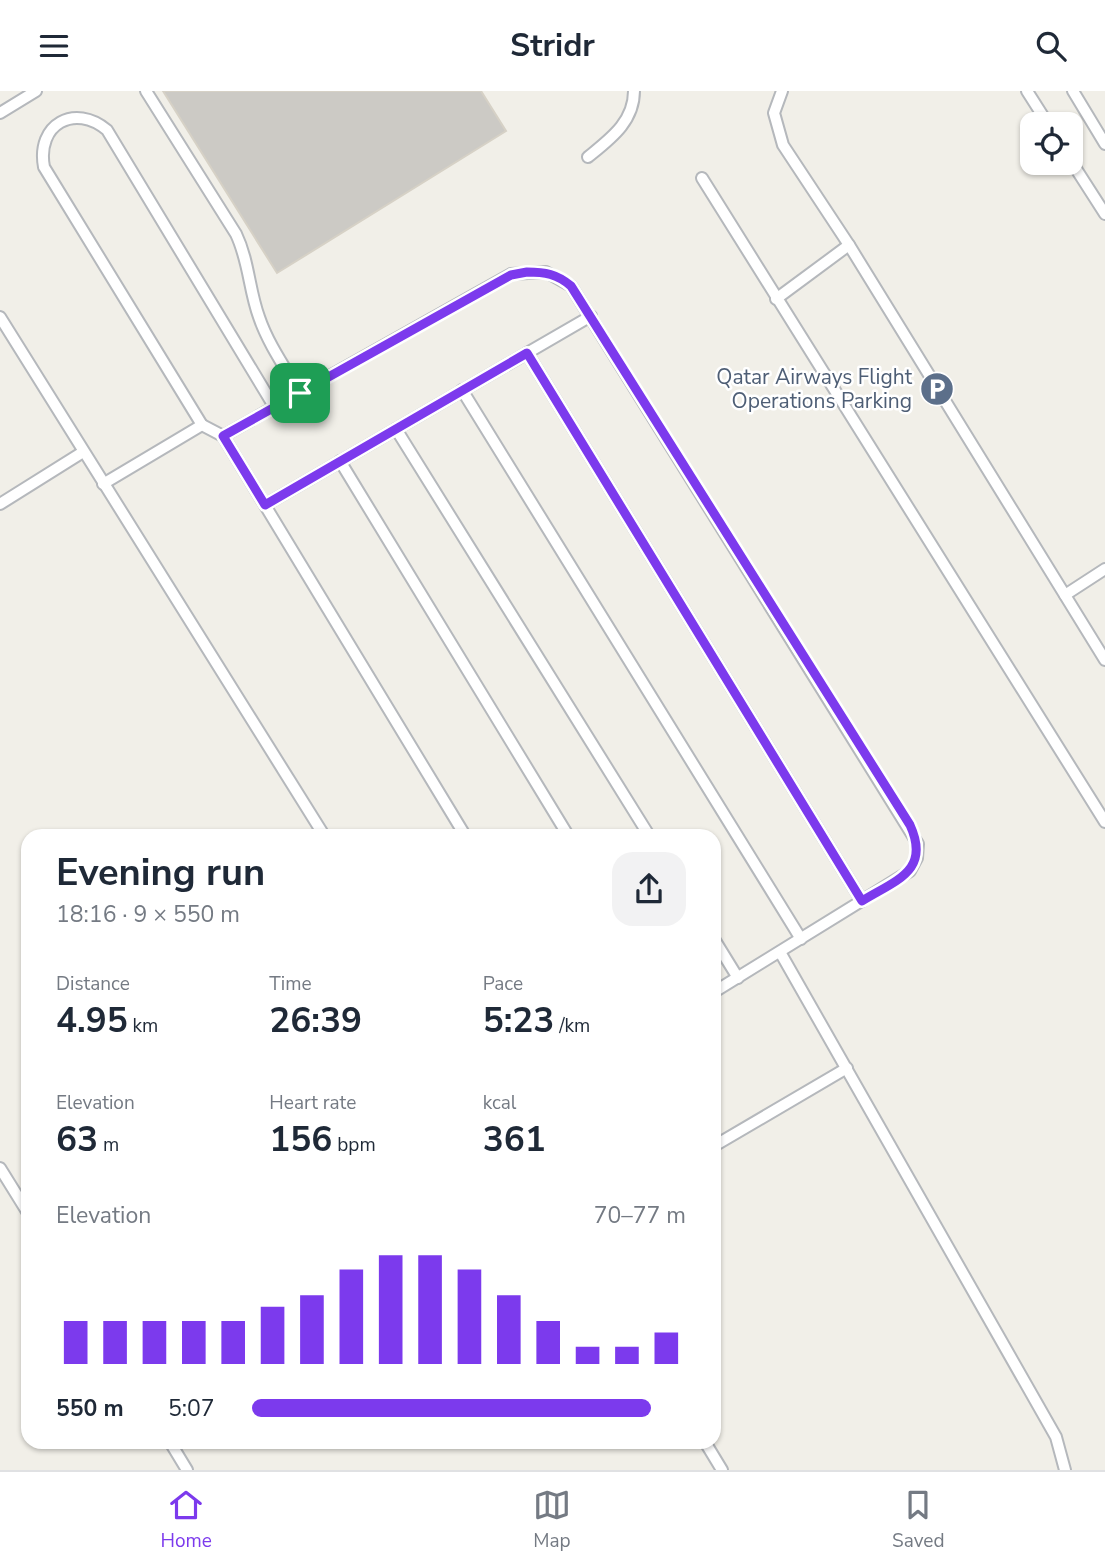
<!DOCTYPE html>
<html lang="en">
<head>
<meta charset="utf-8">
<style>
	body { margin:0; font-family:"Nunito Sans",sans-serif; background:#f2f2f3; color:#1f2937; height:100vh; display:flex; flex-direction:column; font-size:26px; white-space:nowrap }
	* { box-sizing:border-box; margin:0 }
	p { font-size:23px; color:#747a83 }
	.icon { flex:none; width:38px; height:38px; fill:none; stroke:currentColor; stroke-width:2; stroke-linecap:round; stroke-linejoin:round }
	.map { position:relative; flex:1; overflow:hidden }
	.details { position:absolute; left:21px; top:738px; width:700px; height:620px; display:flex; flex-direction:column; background:#fff; border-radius:21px; box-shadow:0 2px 5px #0004 }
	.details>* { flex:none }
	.fabs { position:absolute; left:1020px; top:21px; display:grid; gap:14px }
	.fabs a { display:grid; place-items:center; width:63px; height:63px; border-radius:14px; background:#fff; box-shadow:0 2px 5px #0004; font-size:35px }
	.pin { position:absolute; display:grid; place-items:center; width:60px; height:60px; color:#fff; margin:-30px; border-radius:14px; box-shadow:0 4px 10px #0006 }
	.round { display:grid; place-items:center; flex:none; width:74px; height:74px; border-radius:21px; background:#f2f2f3 }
	.overview { display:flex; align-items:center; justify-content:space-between; height:119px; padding:0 35px }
	h1 { font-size:38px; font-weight:700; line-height:52px }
	.metrics { display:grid; grid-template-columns:repeat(3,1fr); gap:10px; height:119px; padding:7px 35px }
	.metrics div { display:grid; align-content:center }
	.metrics b { font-size:35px; font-weight:700 }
	.metrics small { font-size:19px; font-weight:400 }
	.metrics p { font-size:19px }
	.chart { height:196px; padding:14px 35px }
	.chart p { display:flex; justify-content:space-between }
	.chart svg { width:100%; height:126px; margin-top:7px; stroke:#7c3aed; stroke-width:6 }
	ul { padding:0 35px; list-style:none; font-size:23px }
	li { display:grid; grid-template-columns:112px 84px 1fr; align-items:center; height:52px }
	li i { height:18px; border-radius:9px; background:#7c3aed }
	header { display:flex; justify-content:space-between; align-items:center; height:91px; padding:0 35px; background:#fff; font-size:32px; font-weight:700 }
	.tabs { display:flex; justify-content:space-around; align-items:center; height:98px; border-top:2px solid #e0e1e3; background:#fff; font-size:19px; color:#747a83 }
	.tabs a { display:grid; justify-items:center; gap:4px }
	.tabs .current { color:#7c3aed }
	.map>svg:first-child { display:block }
	.building { fill:#cccac5; stroke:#d6d1c6; stroke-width:2 }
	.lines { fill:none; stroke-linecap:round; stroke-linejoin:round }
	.lane-casing { stroke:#b5b8bc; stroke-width:14 }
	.lane { stroke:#fff; stroke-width:10 }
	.route-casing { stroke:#fff; stroke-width:14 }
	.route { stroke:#7c3aed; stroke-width:9 }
	.labels { text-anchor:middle; stroke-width:5; stroke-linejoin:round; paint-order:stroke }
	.service-label { font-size:21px; fill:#4e5e75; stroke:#fff; text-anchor:end }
</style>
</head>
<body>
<header><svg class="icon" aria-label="menu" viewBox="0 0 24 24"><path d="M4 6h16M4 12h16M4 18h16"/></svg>Stridr<svg class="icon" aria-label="search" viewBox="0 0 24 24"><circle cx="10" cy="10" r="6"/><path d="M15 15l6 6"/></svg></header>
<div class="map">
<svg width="1105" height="1379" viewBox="0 0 1105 1379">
	<rect width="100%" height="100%" fill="#f1efe8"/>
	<!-- building -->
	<path class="building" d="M163,0H481L506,40L277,182Z"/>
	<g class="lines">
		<!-- lane casing -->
		<g class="lane-casing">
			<g id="lane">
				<path d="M146,0L236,143C249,170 249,199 259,226C268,253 286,278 300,302"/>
				<path d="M782,0L774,22L783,54L849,154L1105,569"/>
				<path d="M1027,0L1048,33"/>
				<path d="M1073,0L1105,53"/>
				<path d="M0,22L36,0"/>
				<path d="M588,66C610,48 634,31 634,0"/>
				<path d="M1071,70L1105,123"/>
				<path d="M702,87L1105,731"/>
				<path d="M776,208L849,154"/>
				<path d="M0,226L325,746"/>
				<path d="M527,262L862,810"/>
				<path d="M462,299L801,848"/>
				<path d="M202,334L44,76C36,33 75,12 107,39L275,317"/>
				<path d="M396,338L650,746"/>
				<path d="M223,345L466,746"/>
				<path d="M340,370L569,746"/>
				<path d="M103,393L202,334L223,345L511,183L546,181L571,195L918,753L917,767L910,780L714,901"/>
				<path d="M0,413L83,361"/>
				<path d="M265,414L591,225"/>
				<path d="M1065,504L1105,478"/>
				<path d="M714,848L738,887"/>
				<path d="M780,861L1056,1346L1065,1379"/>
				<path d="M714,1055L847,977"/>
				<path d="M0,1077L28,1122"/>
				<path d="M170,1351L187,1379"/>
				<path d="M705,1351L722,1379"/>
			</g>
		</g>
		<!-- lane -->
		<use href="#lane" class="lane"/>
	</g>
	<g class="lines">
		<!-- route casing -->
		<g class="route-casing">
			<path id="route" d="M527,181C545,181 557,183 571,195L910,734C931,780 896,789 862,810L527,262L265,414L223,345L511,184Z"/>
		</g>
		<!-- route -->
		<use href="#route" class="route"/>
	</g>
	<!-- icons -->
	<defs>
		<g id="parking-disc" transform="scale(1.75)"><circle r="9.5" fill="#5c6f8a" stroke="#fff"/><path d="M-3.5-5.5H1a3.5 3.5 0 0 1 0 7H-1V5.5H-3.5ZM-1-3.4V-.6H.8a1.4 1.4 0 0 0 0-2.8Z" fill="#fff"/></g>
	</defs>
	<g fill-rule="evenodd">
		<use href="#parking-disc" x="937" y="298"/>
	</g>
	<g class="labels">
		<!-- service labels -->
		<g class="service-label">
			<text x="912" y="293">Qatar Airways Flight<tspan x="912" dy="24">Operations Parking</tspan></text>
		</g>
	</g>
</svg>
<div class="fabs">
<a><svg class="icon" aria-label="locate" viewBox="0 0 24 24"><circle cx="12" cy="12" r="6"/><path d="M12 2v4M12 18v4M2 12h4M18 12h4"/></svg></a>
</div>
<div class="pin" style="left:300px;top:302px;background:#1e9e55"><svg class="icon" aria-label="arrive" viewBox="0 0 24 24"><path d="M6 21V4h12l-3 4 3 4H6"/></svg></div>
<section class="details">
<div class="overview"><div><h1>Evening run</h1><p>18:16 · 9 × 550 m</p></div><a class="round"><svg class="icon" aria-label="share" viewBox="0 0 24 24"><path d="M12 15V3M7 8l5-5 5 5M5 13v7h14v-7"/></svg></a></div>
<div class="metrics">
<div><p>Distance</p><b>4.95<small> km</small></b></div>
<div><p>Time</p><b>26:39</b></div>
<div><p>Pace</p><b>5:23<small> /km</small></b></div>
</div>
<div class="metrics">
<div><p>Elevation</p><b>63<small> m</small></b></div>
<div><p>Heart rate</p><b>156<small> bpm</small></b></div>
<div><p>kcal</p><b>361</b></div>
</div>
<div class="chart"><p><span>Elevation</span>70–77 m</p>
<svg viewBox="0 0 160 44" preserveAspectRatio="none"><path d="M5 44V29M15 44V29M25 44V29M35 44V29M45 44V29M55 44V24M65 44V20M75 44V11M85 44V6M95 44V6M105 44V11M115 44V20M125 44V29M135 44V38M145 44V38M155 44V33"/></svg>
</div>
<ul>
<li><b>550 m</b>5:07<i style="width:92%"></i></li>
</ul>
</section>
</div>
<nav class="tabs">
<a class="current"><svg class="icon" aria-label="home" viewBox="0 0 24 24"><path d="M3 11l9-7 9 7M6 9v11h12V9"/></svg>Home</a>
<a><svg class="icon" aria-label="map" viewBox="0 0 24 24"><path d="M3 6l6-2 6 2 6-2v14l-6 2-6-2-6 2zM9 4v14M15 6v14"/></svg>Map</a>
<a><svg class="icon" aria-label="saved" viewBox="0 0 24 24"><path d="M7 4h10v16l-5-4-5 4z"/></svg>Saved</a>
</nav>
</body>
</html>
